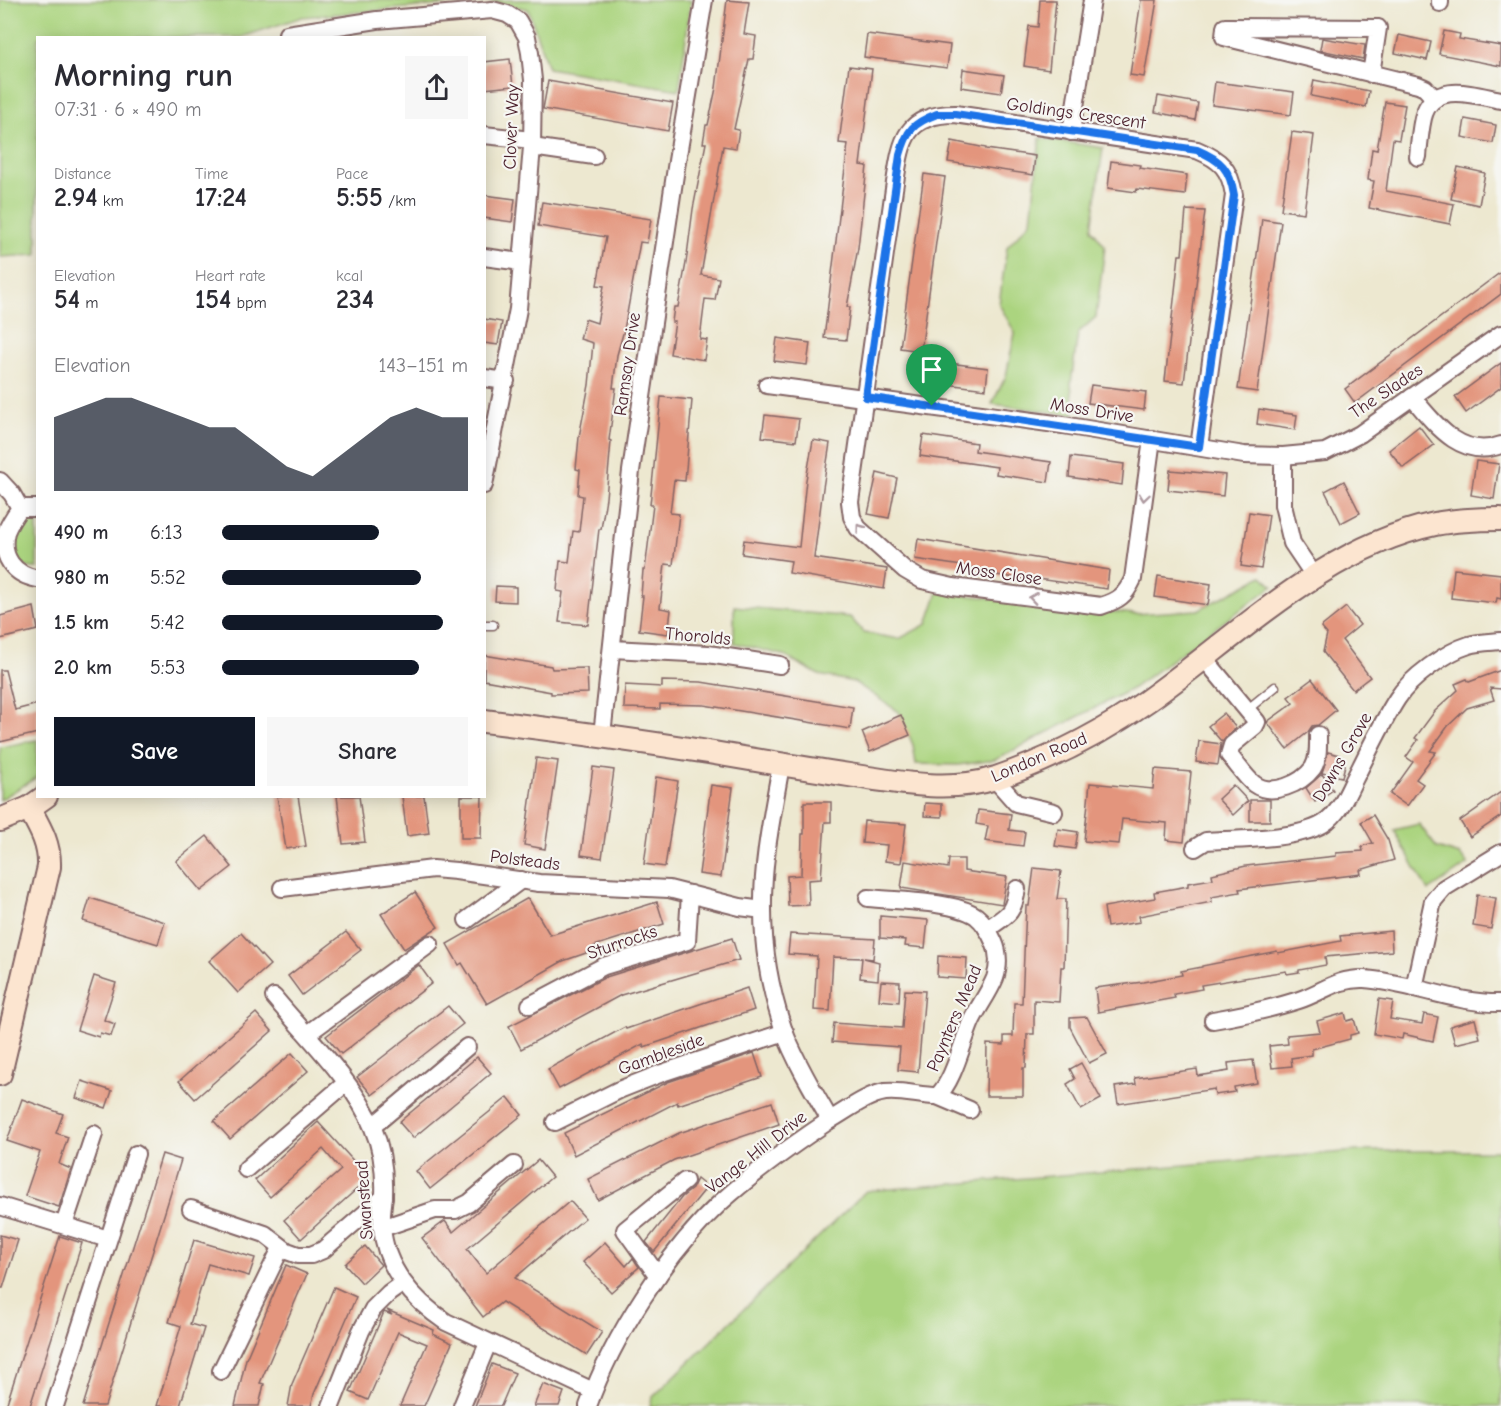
<!DOCTYPE html>
<html lang="en">
<head>
<meta charset="utf-8">
<style>
	body { margin:0; font-family:"Comic Neue",sans-serif; background:#f7f7f7; color:#2b2b33; height:100vh; display:flex; flex-direction:column; font-size:22px; white-space:nowrap }
	* { box-sizing:border-box; margin:0 }
	p { font-size:20px; color:#7c7c81 }
	.icon { flex:none; width:33px; height:33px; fill:none; stroke:currentColor; stroke-width:2; stroke-linecap:round; stroke-linejoin:round }
	.map { position:relative; flex:1; overflow:hidden }
	.drawer { position:absolute; left:36px; top:36px; width:450px; height:762px; display:flex; flex-direction:column; background:#fff; border-radius:0px; box-shadow:0 3px 15px #0003 }
	.drawer>* { flex:none }
	.pin { position:absolute; display:grid; place-items:center; width:51px; height:51px; color:#fff; margin:-62px -26px; border-radius:50% 50% 50% 0; rotate:-45deg; box-shadow:0 0 6px #0007 }
	.pin .icon { rotate:45deg }
	.round { display:grid; place-items:center; flex:none; width:63px; height:63px; border-radius:0px; background:#f7f7f7 }
	.overview { display:flex; align-items:center; justify-content:space-between; height:102px; padding:0 18px }
	h1 { font-size:33px; font-weight:600; line-height:45px }
	.metrics { display:grid; grid-template-columns:repeat(3,1fr); gap:9px; height:102px; padding:6px 18px }
	.metrics div { display:grid; align-content:center }
	.metrics b { font-size:26px; font-weight:600 }
	.metrics small { font-size:16px; font-weight:400 }
	.metrics p { font-size:16px }
	.chart { height:168px; padding:12px 18px }
	.chart p { display:flex; justify-content:space-between }
	.chart svg { width:100%; height:108px; margin-top:6px; fill:#111827; opacity:.7 }
	.primary-button { display:flex; gap:12px; margin-top:auto; padding:12px 18px }
	.primary-button a { flex:1; height:69px; border-radius:0px; background:#111827; color:#fff; font-size:24px; font-weight:600; line-height:69px; text-align:center }
	.primary-button a+a { background:#f7f7f7; color:#2b2b33 }
	ul { padding:0 18px; list-style:none; font-size:20px }
	li { display:grid; grid-template-columns:96px 72px 1fr; align-items:center; height:45px }
	li i { height:15px; border-radius:8px; background:#111827 }
	.map>svg:first-child { display:block }
	.green { fill:#abd47f; stroke:#7a7a55; stroke-width:1.5 }
	.building { fill:#e3957d }
	.lines { fill:none; stroke-linecap:round; stroke-linejoin:round }
	.service-casing { stroke:#836565; stroke-width:11 }
	.minor-casing { stroke:#836565; stroke-width:20 }
	.secondary-casing { stroke:#836565; stroke-width:26 }
	.service { stroke:#fff; stroke-width:8 }
	.minor { stroke:#fff; stroke-width:16 }
	.secondary { stroke:#fce5d0; stroke-width:22 }
	.oneway { stroke:#ae9aa0 }
	.route-casing { stroke:#fff; stroke-width:12 }
	.route { stroke:#1a73e8; stroke-width:8 }
	.labels { text-anchor:middle; stroke-width:4.5; stroke-linejoin:round; paint-order:stroke }
	.street-label { font-size:18px; fill:#4a1f2b; stroke:#f6f6f2 }
</style>
</head>
<body>
<div class="map">
<svg width="1501" height="1406" viewBox="0 0 1501 1406">
	<rect width="100%" height="100%" fill="#f6f6f2"/>
	<filter id="ink" filterUnits="userSpaceOnUse"><feTurbulence type="fractalNoise" baseFrequency=".0167" numOctaves="2"/><feDisplacementMap in="SourceGraphic" scale="12" xChannelSelector="R" yChannelSelector="G"/><feConvolveMatrix kernelMatrix="1 2 1 2 8 2 1 2 1" color-interpolation-filters="sRGB"/></filter>
	<filter id="wash" filterUnits="userSpaceOnUse"><feTurbulence type="fractalNoise" baseFrequency=".008" numOctaves="4" result="noise"/><feDisplacementMap in="SourceGraphic" scale="24" xChannelSelector="R" yChannelSelector="G"/><feGaussianBlur stdDeviation="1.35" result="paint"/><feColorMatrix in="noise" values="0 0 0 0 0 0 0 0 0 0 0 0 0 0 0 0 0 1.4 0 .05"/><feComposite in="paint" operator="in"/></filter>
	<g filter="url(#wash)">
		<rect width="100%" height="100%" fill="#ede8d0"/>
		<!-- green -->
		<g class="green">
			<path d="M0,0H691L679,90L548,68L528,9L488,1L302,17L242,37L38,38L37,255L0,257Z"/>
			<path d="M1040,138L1103,148L1092,229L1105,246L1096,317L1078,333L1071,383L1074,415L992,404L1006,376L1015,333L999,304L1007,247L1031,221Z"/>
			<path d="M28,516H37V568C6,570 0,528 28,516Z"/>
			<path d="M1262,576L1273,586L1133,688L995,760L958,765L916,764L913,745L899,712L854,682L819,675L783,655L734,643V606L850,617L864,633L899,639L927,624L938,592L1134,614L1198,610Z"/>
			<path d="M37,740V777L0,800V747Z"/>
			<path d="M1419,824L1437,848L1460,855L1468,864L1428,891L1394,830Z"/>
			<path d="M1357,1151H1501V1406H650L652,1398L866,1191Z"/>
		</g>
		<g id="blocks">
			<!-- building -->
			<g class="building">
				<path d="M727,0L749,2L744,34L756,36L753,59H749L734,129L739,130L736,148L723,146L701,275L719,278L715,300L705,299L700,339L707,340L704,360L670,354L675,322H672L674,307H678L686,263L693,209L706,143H703L706,125H708L716,88Z"/>
				<path d="M1040,0H1056L1049,70L1024,66L1029,26L1038,27Z"/>
				<path d="M1141,0H1157L1144,77L1130,75Z"/>
				<path d="M1444,31L1460,34L1459,39L1501,46V66L1439,54Z"/>
				<path d="M867,34L950,45L947,68L864,57Z"/>
				<path d="M1399,35L1431,42L1427,60L1395,53Z"/>
				<path d="M1322,38L1365,45L1363,59L1320,50Z"/>
				<path d="M510,59L513,86L484,89V62Z"/>
				<path d="M849,66L872,69L860,165L867,166L858,248L847,307H850L846,340L824,338L848,144L839,143Z"/>
				<path d="M963,69L1004,75L1001,93L961,87Z"/>
				<path d="M1314,80L1369,91L1366,107L1311,96Z"/>
				<path d="M548,81L673,103L668,131L543,109Z"/>
				<path d="M1215,82L1294,92L1291,115L1212,105Z"/>
				<path d="M1158,96L1198,103L1195,120L1155,112Z"/>
				<path d="M1385,102L1405,105L1399,140L1393,139L1386,191L1454,204L1450,224L1369,208L1374,181L1368,180L1372,149L1377,150Z"/>
				<path d="M1465,119L1496,125L1493,143L1462,137Z"/>
				<path d="M1292,132L1314,135L1304,213L1281,210Z"/>
				<path d="M952,141L986,148V149L1035,156L1033,175L948,162Z"/>
				<path d="M1111,161L1140,165L1139,168L1187,175L1185,195L1137,189L1136,192L1108,188Z"/>
				<path d="M1458,167L1485,173L1479,205L1451,199Z"/>
				<path d="M924,174L945,177L921,351L900,348Z"/>
				<path d="M484,195L515,199L512,222L484,218Z"/>
				<path d="M542,202L651,219L647,243L640,242L624,330L617,355L613,388H616L609,440L611,441L606,498L601,529H599L588,625L559,622L563,592L557,591L560,561L569,562L573,531L579,532L583,496L578,495L580,470L576,469L579,437L589,385L593,343L580,339L585,319L597,323L604,286L597,285L606,237L538,226Z"/>
				<path d="M1186,210L1205,211L1184,383L1165,381L1179,255H1182Z"/>
				<path d="M1262,219L1281,222L1257,392L1238,389Z"/>
				<path d="M1501,272V294L1355,403L1345,389Z"/>
				<path d="M484,319L502,322L498,345L484,343Z"/>
				<path d="M777,338L810,343L807,365L774,361Z"/>
				<path d="M933,361L988,368L986,389L930,382Z"/>
				<path d="M1501,363V387L1466,413L1455,397Z"/>
				<path d="M1091,385L1146,392L1144,410L1088,403Z"/>
				<path d="M661,397L692,400L685,481L674,480L670,513L679,514L673,565L665,564L660,608L671,610L668,634L639,630L643,596H641L643,570H645L653,505H650Z"/>
				<path d="M1259,409L1297,415L1295,430L1257,424Z"/>
				<path d="M765,415L799,419L796,441L762,437Z"/>
				<path d="M1419,426L1434,445L1403,468L1389,450Z"/>
				<path d="M923,435L976,443L975,451L1051,462L1048,482L996,474L997,467L920,456Z"/>
				<path d="M813,440L830,443L823,488L814,558L887,569L884,589L789,573L791,561L742,554L744,540L799,547L806,480Z"/>
				<path d="M1071,457L1124,464L1122,485L1069,477Z"/>
				<path d="M1476,461L1499,464L1494,499L1471,495Z"/>
				<path d="M1170,470L1225,475L1223,496L1168,490Z"/>
				<path d="M877,473L897,478L889,518L868,514Z"/>
				<path d="M1344,481L1360,513L1341,523L1325,491Z"/>
				<path d="M1249,512L1269,515L1261,569L1241,566Z"/>
				<path d="M918,539L1109,570L1107,589L1038,579L1037,581L982,573L983,569L915,559Z"/>
				<path d="M1454,569L1501,574V599L1497,598L1496,603L1451,598Z"/>
				<path d="M1158,576L1211,584L1208,605L1155,597Z"/>
				<path d="M496,586L516,587V602L495,601Z"/>
				<path d="M34,607L38,630L0,639V616Z"/>
				<path d="M1346,607L1360,625L1342,640L1370,677L1353,690L1323,652L1327,634L1321,627Z"/>
				<path d="M484,655L551,666L552,669L587,668L588,693L551,694V692L484,680Z"/>
				<path d="M0,670H5L15,710L38,704V733L0,742Z"/>
				<path d="M1501,670V689L1490,688L1494,700L1467,708L1448,726L1430,751L1436,752L1416,779L1423,784L1407,806L1390,794L1413,762L1406,757L1418,740L1415,738L1435,711L1458,690L1455,684L1467,679L1469,682Z"/>
				<path d="M1312,679L1336,710L1318,725L1312,726L1308,732L1287,749L1267,722L1293,703L1288,697Z"/>
				<path d="M662,681L701,682L853,707L850,729L704,705L660,704V709L624,708L625,685L662,687Z"/>
				<path d="M1224,713L1236,728L1222,742L1208,726Z"/>
				<path d="M901,715L910,735L870,752L862,732Z"/>
				<path d="M1199,741L1221,744L1218,765L1196,762Z"/>
				<path d="M1328,752L1339,755L1345,765L1342,777L1322,773Z"/>
				<path d="M536,758L558,761L545,849L524,845Z"/>
				<path d="M593,767L614,770L602,858L581,855Z"/>
				<path d="M1155,769L1191,772L1184,842L1166,840L1167,823L1122,819L1119,844L1084,841L1090,783L1153,789Z"/>
				<path d="M1322,774L1333,790L1315,802L1306,788Z"/>
				<path d="M656,777L678,781L665,867L644,864Z"/>
				<path d="M711,785L733,788L721,877L699,874Z"/>
				<path d="M1233,785L1248,801L1233,815L1218,799Z"/>
				<path d="M1501,792V816L1470,837L1460,821Z"/>
				<path d="M277,796H298L306,846L286,849Z"/>
				<path d="M337,796H359L365,842L343,844Z"/>
				<path d="M402,796H424L429,833L407,836Z"/>
				<path d="M461,796H482L481,838H461Z"/>
				<rect x="1250" y="800" width="20" height="21"/>
				<path d="M804,802H831V822H825L821,879L808,880L809,905L788,906L787,876L801,875L802,834H804Z"/>
				<path d="M925,803L942,804V817L924,816Z"/>
				<path d="M978,810L1011,814L1009,830L1025,832L1023,846L985,841L988,826L976,824Z"/>
				<path d="M1373,815L1388,840L1394,860L1360,870L1361,874L1239,889L1240,892L1211,897L1212,902L1139,916L1140,922L1107,927L1104,907L1155,898L1154,892L1188,886V883L1213,879L1212,874L1246,866L1336,856V853L1363,851L1362,846L1373,843L1361,822Z"/>
				<path d="M864,821L906,824L901,863L885,861L887,845L862,843Z"/>
				<path d="M1058,829L1078,832L1075,849L1055,846Z"/>
				<path d="M207,836L232,867L201,891L176,861Z"/>
				<path d="M949,859H964V871L1007,877L1002,904L901,888L905,861L948,868Z"/>
				<path d="M1034,868L1061,871L1057,899H1066L1064,967H1061L1059,1002L1034,1000V1034H1027L1026,1068H1023V1096H986L987,1044L1004,1045V1036H1013L1014,1003H1022L1026,906H1029Z"/>
				<path d="M415,892L438,927L404,949L381,914Z"/>
				<path d="M1477,895L1496,898L1491,929L1473,926Z"/>
				<path d="M90,898L165,922L158,944L83,921Z"/>
				<path d="M528,898L550,935L657,902L664,924L594,946L595,950L563,961L487,1004L462,963L459,965L447,944Z"/>
				<path d="M880,916L928,920L925,948L905,946L906,940L880,938Z"/>
				<path d="M1391,931L1392,951L1325,957L1326,965L1299,970V972L1287,974L1286,971L1201,985L1202,989L1174,994L1175,998L1098,1012L1095,988L1143,982L1182,975L1181,971L1202,967V966L1277,951L1278,953L1341,941L1340,936Z"/>
				<path d="M346,932L361,950L302,995L288,976Z"/>
				<path d="M241,933L270,965L238,993L209,961Z"/>
				<path d="M790,934L875,939L873,959L864,958L879,962L878,980L860,978L862,958L833,957L830,1011L814,1010L817,956L788,954Z"/>
				<path d="M732,938L739,960L621,995L521,1049L509,1026L606,977Z"/>
				<path d="M938,956L967,958L966,979L937,977Z"/>
				<path d="M419,965L432,983L341,1054L326,1036Z"/>
				<path d="M94,976L116,983L104,1020L115,1024L111,1036L100,1033L99,1037L77,1030Z"/>
				<path d="M881,981L900,982L899,1002L879,1000Z"/>
				<path d="M747,988L754,1010L644,1047L643,1044L559,1089L548,1069L625,1027L626,1029Z"/>
				<path d="M905,990L925,991L918,1072L898,1070L900,1047L832,1042L834,1023L902,1028Z"/>
				<path d="M1379,999L1393,1001L1390,1019L1422,1024L1424,1014L1438,1017L1433,1041L1403,1034L1402,1039L1374,1034Z"/>
				<path d="M448,1006L463,1024L372,1095L357,1077Z"/>
				<path d="M256,1013L272,1031L195,1099L179,1081Z"/>
				<path d="M1345,1013L1347,1021L1354,1019L1358,1033L1350,1035V1039L1312,1049V1055L1291,1058L1292,1066L1272,1068L1269,1046L1288,1044L1287,1035L1320,1032L1317,1021Z"/>
				<path d="M1087,1017L1107,1054L1089,1063L1070,1027V1018Z"/>
				<path d="M1475,1019L1480,1038L1455,1044L1450,1026Z"/>
				<path d="M292,1053L308,1071L230,1139L214,1121Z"/>
				<path d="M754,1053L762,1077L678,1105L677,1102L574,1155L564,1133L668,1082Z"/>
				<path d="M477,1057L491,1073L413,1138L399,1122Z"/>
				<path d="M1253,1060L1257,1083L1234,1087L1235,1092L1215,1095L1214,1089L1118,1104L1115,1087L1136,1084L1135,1078L1197,1069L1198,1076L1229,1071L1228,1063Z"/>
				<path d="M1081,1063L1101,1099L1081,1110L1067,1084L1075,1079L1070,1069Z"/>
				<path d="M82,1081L112,1091L106,1108L76,1098Z"/>
				<path d="M508,1097L522,1115L430,1189L416,1171Z"/>
				<path d="M22,1099L63,1114L56,1133L68,1137L59,1164L71,1169L59,1207L25,1196L40,1152L7,1141Z"/>
				<path d="M772,1102L779,1124L674,1160L598,1200L588,1179L679,1133Z"/>
				<path d="M318,1122L369,1178L301,1239L284,1220L341,1170L323,1149L270,1197L255,1180Z"/>
				<path d="M162,1154L181,1160L105,1406H83Z"/>
				<path d="M538,1160L552,1177L467,1249L486,1273L570,1201L585,1218L515,1278L602,1332L587,1355L502,1302L483,1317L422,1238L445,1221L453,1232Z"/>
				<path d="M697,1179L707,1187L654,1252L646,1242L682,1197L692,1189Z"/>
				<path d="M0,1235L18,1240L3,1288H0Z"/>
				<path d="M60,1236L82,1243L30,1406H6Z"/>
				<path d="M194,1240L255,1258L249,1276L208,1264L190,1324L204,1328L180,1406H157L181,1326L169,1322Z"/>
				<path d="M605,1242L626,1266L633,1258L639,1267L611,1292L583,1262Z"/>
				<path d="M365,1246L381,1265L362,1283L345,1264Z"/>
				<path d="M286,1265L307,1274L260,1383L264,1384L259,1406H235L246,1359Z"/>
				<path d="M334,1287L356,1297L314,1394L311,1406H288L292,1384Z"/>
				<path d="M387,1310L434,1330L433,1334L452,1343L424,1406H400L427,1344L398,1332L368,1400L350,1392L384,1312L392,1315Z"/>
				<path d="M492,1364L515,1373L501,1406H475Z"/>
				<path d="M543,1384L564,1392L559,1406H534Z"/>
			</g>
		</g>
	</g>
	<g filter="url(#ink)">
		<use href="#blocks" fill-opacity="0" stroke="#836565" stroke-width="1.5"/>
		<g class="lines">
			<!-- service casing -->
			<g class="service-casing">
				<g id="service">
					<path d="M484,625H493"/>
					<path d="M1248,709L1275,687"/>
				</g>
			</g>
			<!-- minor casing -->
			<g class="minor-casing">
				<g id="minor">
					<path d="M1440,3V0"/>
					<path d="M287,34L377,20L492,10L507,14L518,21L527,37L530,53L533,80L532,147L518,309L484,485"/>
					<path d="M1371,74L1378,28L1225,27L1224,37L1418,85L1425,88L1435,99"/>
					<path d="M1071,132L1092,0"/>
					<path d="M484,135L532,140"/>
					<path d="M532,147L594,156"/>
					<path d="M1418,157C1419,144 1420,131 1423,118C1432,80 1474,95 1501,100"/>
					<path d="M484,257L521,262"/>
					<path d="M484,378L506,381"/>
					<path d="M767,385L1063,425L1244,455L1283,456V505L1292,543L1315,577"/>
					<path d="M1412,397C1435,424 1461,460 1501,445"/>
					<path d="M1152,439L1133,579C1125,596 1119,600 1101,606L953,587L922,580L905,570L858,528L852,517L850,502L894,189C901,146 901,114 955,114L1197,150C1221,160 1230,169 1234,195L1199,447"/>
					<path d="M1283,456L1325,452L1360,434L1501,334"/>
					<path d="M0,481L12,494L20,508C15,515 9,524 6,532C0,557 14,575 38,579"/>
					<path d="M20,508H38"/>
					<path d="M612,649L708,654L780,665"/>
					<path d="M1204,658L1257,722L1255,726L1232,745L1229,755C1237,764 1245,777 1254,784C1272,797 1301,784 1313,768C1319,758 1318,746 1318,735"/>
					<path d="M602,735L631,471L677,161L704,0"/>
					<path d="M994,778L1016,803L1054,812"/>
					<path d="M1195,848L1206,841C1238,839 1295,840 1323,824C1338,815 1347,795 1354,780C1368,753 1381,724 1397,699C1410,678 1446,652 1469,645C1479,642 1491,642 1501,641"/>
					<path d="M282,888L433,869L456,871L539,883L669,889L740,907L763,910"/>
					<path d="M467,920L521,880"/>
					<path d="M987,929C1007,915 1013,915 1017,889"/>
					<path d="M1414,988L1433,901L1444,888L1501,853"/>
					<path d="M274,997C306,1036 354,1081 373,1128C382,1149 385,1171 384,1195C383,1205 381,1216 382,1227C385,1268 413,1300 446,1322L593,1391"/>
					<path d="M530,1005L604,966L687,941L690,894"/>
					<path d="M1213,1020C1242,1015 1271,1009 1299,1000C1323,992 1337,978 1364,979C1410,982 1455,1004 1501,1003"/>
					<path d="M307,1034L430,944"/>
					<path d="M937,1096L970,1110"/>
					<path d="M830,1120C846,1111 866,1095 885,1092C902,1090 920,1096 937,1096C953,1083 962,1043 971,1022C978,1007 989,993 995,978C999,967 999,953 994,942C990,933 984,922 976,916C954,901 896,901 868,898"/>
					<path d="M555,1122L619,1090L662,1073L785,1032"/>
					<path d="M373,1126L467,1047"/>
					<path d="M246,1169L346,1083"/>
					<path d="M0,1206L108,1239"/>
					<path d="M191,1209L265,1234L287,1251L298,1255H311L323,1250L332,1242L384,1197"/>
					<path d="M64,1225L94,1134"/>
					<path d="M382,1228L435,1210H455L469,1203L514,1165"/>
					<path d="M658,1276L625,1230L685,1181"/>
					<path d="M221,1371L281,1248"/>
					<path d="M55,1406L136,1154"/>
					<path d="M331,1406L361,1331L373,1309L389,1293L403,1283"/>
					<path d="M462,1406L488,1343"/>
					<path d="M588,1406C613,1336 666,1254 720,1203C754,1172 791,1146 830,1120C815,1094 794,1059 784,1031C771,993 763,950 763,910C762,861 773,812 781,765"/>
				</g>
			</g>
			<!-- secondary casing -->
			<g class="secondary-casing">
				<g id="secondary">
					<path d="M484,721C559,730 633,740 708,752C755,760 802,768 849,775C896,782 948,793 996,778C1048,760 1102,733 1147,701C1236,638 1325,547 1435,524C1456,520 1480,519 1501,519"/>
					<path d="M0,820L29,808L46,796"/>
					<path d="M0,1074L49,867C50,844 40,828 29,808"/>
				</g>
			</g>
			<!-- service -->
			<use href="#service" class="service"/>
			<!-- minor -->
			<use href="#minor" class="minor"/>
			<!-- secondary -->
			<use href="#secondary" class="secondary"/>
		</g>
		<!-- one-way arrows -->
		<defs><path id="oneway-chevron" d="M-2-3.5L2.5 0L-2 3.5" fill="none" stroke-width="1.6" stroke-linecap="round" stroke-linejoin="round" transform="scale(1.5)"/></defs>
		<g class="oneway">
			<use href="#oneway-chevron" transform="translate(1144 497) rotate(98)"/>
			<use href="#oneway-chevron" transform="translate(860 528) rotate(-127)"/>
			<use href="#oneway-chevron" transform="translate(1033 598) rotate(-172)"/>
		</g>
	</g>
	<g class="lines" filter="url(#ink)">
		<!-- route casing -->
		<g class="route-casing">
			<path id="route" d="M937,114H955L1197,150C1221,160 1230,169 1234,195L1199,447L866,397L900,155C907,130 913,123 937,114Z"/>
		</g>
		<!-- route -->
		<use href="#route" class="route"/>
	</g>
	<g class="labels">
		<!-- street labels -->
		<g class="street-label">
			<text transform="translate(1076 113) rotate(8)" y="6">Goldings Crescent</text>
			<text transform="translate(511 127) rotate(-88)" y="6">Clover Way</text>
			<text transform="translate(627 364) rotate(-82)" y="6">Ramsay Drive</text>
			<text transform="translate(1386 391) rotate(-34)" y="6">The Slades</text>
			<text transform="translate(1092 410) rotate(9)" y="6">Moss Drive</text>
			<text transform="translate(999 573) rotate(8)" y="6">Moss Close</text>
			<text transform="translate(698 636) rotate(5)" y="6">Thorolds</text>
			<text transform="translate(1039 757) rotate(-23)" y="6">London Road</text>
			<text transform="translate(1342 757) rotate(-60)" y="6">Downs Grove</text>
			<text transform="translate(525 860) rotate(7)" y="6">Polsteads</text>
			<text transform="translate(622 942) rotate(-19)" y="6">Sturrocks</text>
			<text transform="translate(954 1018) rotate(-67)" y="6">Paynters Mead</text>
			<text transform="translate(661 1054) rotate(-20)" y="6">Gambleside</text>
			<text transform="translate(756 1152) rotate(-38)" y="6">Vange Hill Drive</text>
			<text transform="translate(364 1200) rotate(-94)" y="6">Swanstead</text>
		</g>
	</g>
</svg>
<div class="pin" style="left:932px;top:406px;background:#1e9e55"><svg class="icon" aria-label="arrive" viewBox="0 0 24 24"><path d="M6 21V4h12l-3 4 3 4H6"/></svg></div>
<section class="drawer">
<div class="overview"><div><h1>Morning run</h1><p>07:31 · 6 × 490 m</p></div><a class="round"><svg class="icon" aria-label="share" viewBox="0 0 24 24"><path d="M12 15V3M7 8l5-5 5 5M5 13v7h14v-7"/></svg></a></div>
<div class="metrics">
<div><p>Distance</p><b>2.94<small> km</small></b></div>
<div><p>Time</p><b>17:24</b></div>
<div><p>Pace</p><b>5:55<small> /km</small></b></div>
</div>
<div class="metrics">
<div><p>Elevation</p><b>54<small> m</small></b></div>
<div><p>Heart rate</p><b>154<small> bpm</small></b></div>
<div><p>kcal</p><b>234</b></div>
</div>
<div class="chart"><p><span>Elevation</span>143–151 m</p>
<svg viewBox="0 0 160 44" preserveAspectRatio="none"><path d="M0 44V14L10 10L20 6L30 6L40 10L50 14L60 18L70 18L80 26L90 34L100 38L110 30L120 22L130 14L140 10L150 14L160 14V44z"/></svg>
</div>
<ul>
<li><b>490 m</b>6:13<i style="width:64%"></i></li>
<li><b>980 m</b>5:52<i style="width:81%"></i></li>
<li><b>1.5 km</b>5:42<i style="width:90%"></i></li>
<li><b>2.0 km</b>5:53<i style="width:80%"></i></li>
</ul>
<div class="primary-button"><a>Save</a><a>Share</a></div>
</section>
</div>
</body>
</html>
